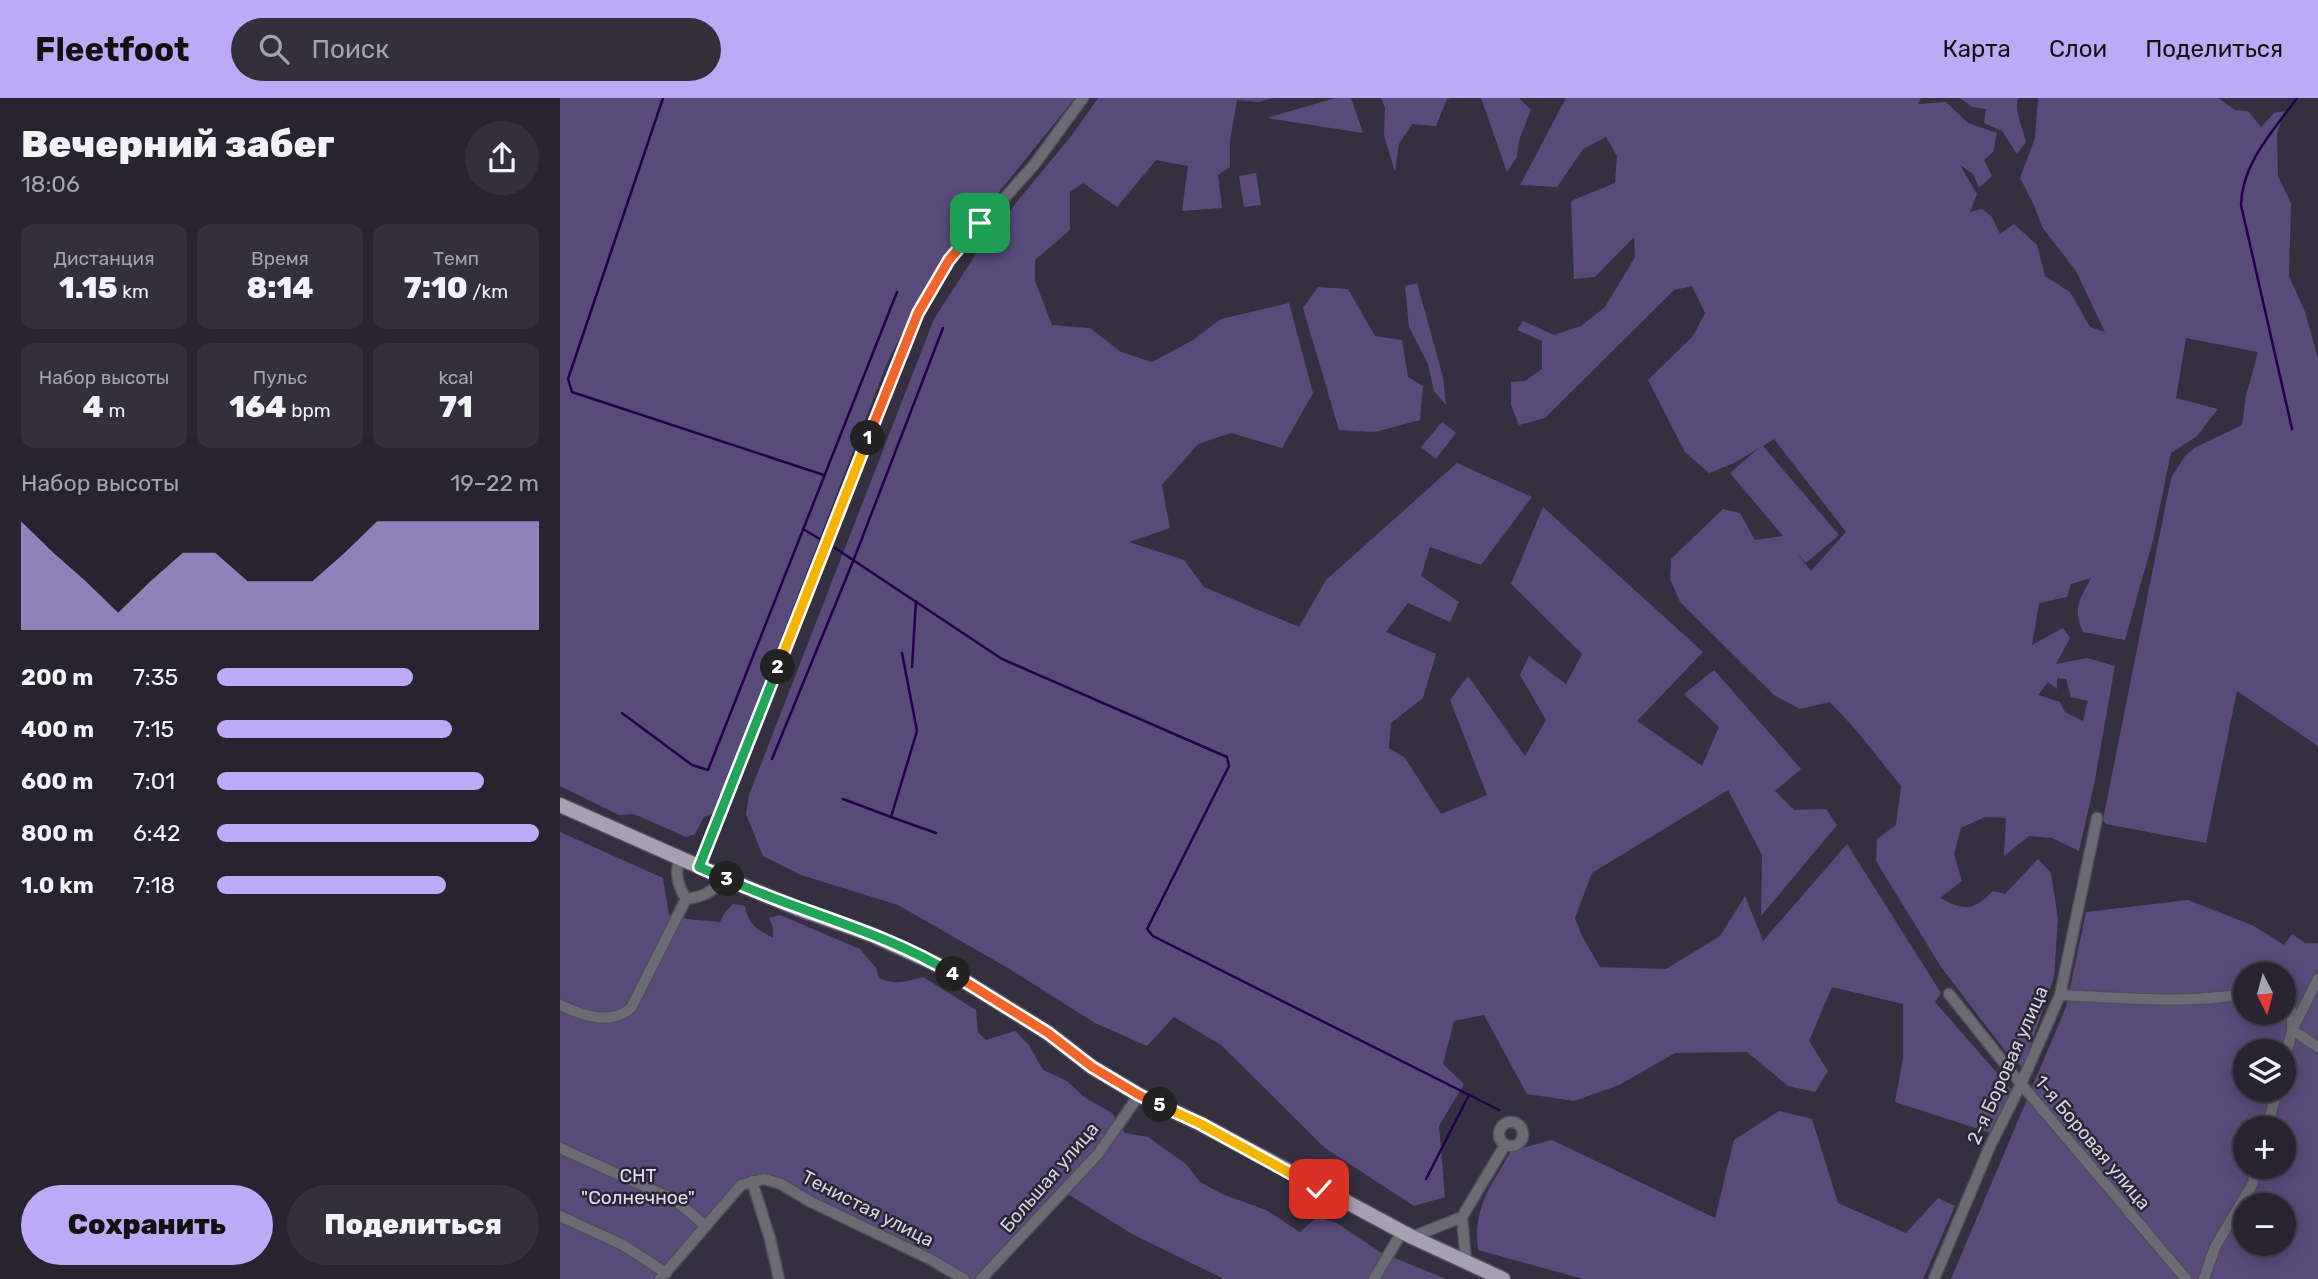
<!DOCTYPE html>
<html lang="ru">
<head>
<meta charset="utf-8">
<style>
	body { margin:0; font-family:Rubik,sans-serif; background:#33303c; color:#f1f3f6; height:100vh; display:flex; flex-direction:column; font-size:26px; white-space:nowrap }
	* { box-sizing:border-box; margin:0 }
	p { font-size:23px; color:#a4a4ab }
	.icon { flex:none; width:38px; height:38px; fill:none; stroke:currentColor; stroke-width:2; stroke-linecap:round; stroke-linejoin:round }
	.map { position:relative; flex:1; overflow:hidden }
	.side { display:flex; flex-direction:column; background:#272430; width:560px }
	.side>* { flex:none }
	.needle { width:46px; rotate:174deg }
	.tools { position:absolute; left:1673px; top:864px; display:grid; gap:14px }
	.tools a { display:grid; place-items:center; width:63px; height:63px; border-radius:50%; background:#272430; box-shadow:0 4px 18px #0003,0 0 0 2px #43414c; font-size:35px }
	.pin { position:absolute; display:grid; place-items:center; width:60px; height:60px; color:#fff; margin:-30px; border-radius:14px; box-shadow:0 4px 10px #0006 }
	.km { position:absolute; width:35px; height:35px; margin:-18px; border-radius:50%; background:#222; color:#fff; font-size:19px; line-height:35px; text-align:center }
	.round { display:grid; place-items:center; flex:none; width:74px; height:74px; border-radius:37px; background:#33303c }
	.overview { display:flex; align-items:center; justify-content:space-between; height:119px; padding:0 21px }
	h1 { font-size:38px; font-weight:800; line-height:52px }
	.metrics { display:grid; grid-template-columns:repeat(3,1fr); gap:10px; height:119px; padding:7px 21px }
	.metrics div { display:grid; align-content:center; border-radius:14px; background:#33303c; text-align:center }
	.metrics b { font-size:30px; font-weight:800 }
	.metrics small { font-size:19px; font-weight:400 }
	.metrics p { font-size:19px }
	.chart { height:196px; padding:14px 21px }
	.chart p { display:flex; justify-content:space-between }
	.chart svg { width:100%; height:126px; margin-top:7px; fill:#bda9f5; opacity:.7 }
	.button { display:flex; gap:14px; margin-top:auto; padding:14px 21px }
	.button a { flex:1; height:80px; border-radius:42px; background:#bda9f5; color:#111; font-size:28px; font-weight:800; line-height:80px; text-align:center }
	.button a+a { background:#33303c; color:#f1f3f6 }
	ul { padding:0 21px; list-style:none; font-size:23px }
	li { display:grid; grid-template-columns:112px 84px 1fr; align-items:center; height:52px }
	li i { height:18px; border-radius:9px; background:#bda9f5 }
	header { display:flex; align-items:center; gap:42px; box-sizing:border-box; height:98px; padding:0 35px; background:#bda9f5; color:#111 }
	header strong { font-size:33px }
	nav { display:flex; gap:38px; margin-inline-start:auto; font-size:24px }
	.search { width:490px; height:63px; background:#33303c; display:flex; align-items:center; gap:18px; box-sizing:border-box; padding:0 24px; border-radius:38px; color:#a4a4ab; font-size:26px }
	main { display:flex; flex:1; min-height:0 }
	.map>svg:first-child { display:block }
	.green { fill:#584b7a; fill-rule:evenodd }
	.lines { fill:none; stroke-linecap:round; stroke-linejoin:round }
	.stream { stroke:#22004a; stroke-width:2.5 }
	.minor-casing { stroke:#514d5c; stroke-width:13 }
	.major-casing { stroke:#514d5c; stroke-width:17 }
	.minor { stroke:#6c6b73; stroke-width:10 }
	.major { stroke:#a5a1b2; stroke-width:14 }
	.split-1-casing { stroke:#fff; stroke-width:14 }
	.split-2-casing { stroke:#fff; stroke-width:14 }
	.split-3-casing { stroke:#fff; stroke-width:14 }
	.split-4-casing { stroke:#fff; stroke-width:14 }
	.split-5-casing { stroke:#fff; stroke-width:14 }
	.split-6-casing { stroke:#fff; stroke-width:14 }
	.split-1 { stroke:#f0652b; stroke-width:9 }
	.split-2 { stroke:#f5b400; stroke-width:9 }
	.split-3 { stroke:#22a559; stroke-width:9 }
	.split-4 { stroke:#22a559; stroke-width:9 }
	.split-5 { stroke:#f0652b; stroke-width:9 }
	.split-6 { stroke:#f5b400; stroke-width:9 }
	.labels { text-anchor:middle; stroke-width:5; stroke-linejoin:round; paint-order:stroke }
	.street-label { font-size:19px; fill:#d4d2dc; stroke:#2a2635 }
	.park-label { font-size:19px; fill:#e1dcf2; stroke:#2a2635 }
</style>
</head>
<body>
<header>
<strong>Fleetfoot</strong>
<div class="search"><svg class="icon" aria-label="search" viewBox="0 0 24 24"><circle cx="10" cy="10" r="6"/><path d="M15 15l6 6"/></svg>Поиск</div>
<nav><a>Карта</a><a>Слои</a><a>Поделиться</a></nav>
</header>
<main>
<section class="side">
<div class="overview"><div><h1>Вечерний забег</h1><p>18:06</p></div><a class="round"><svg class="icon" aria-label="share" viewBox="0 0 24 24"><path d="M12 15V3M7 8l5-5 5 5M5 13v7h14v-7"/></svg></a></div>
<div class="metrics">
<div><p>Дистанция</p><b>1.15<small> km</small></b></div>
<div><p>Время</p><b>8:14</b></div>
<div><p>Темп</p><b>7:10<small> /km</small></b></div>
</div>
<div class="metrics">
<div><p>Набор высоты</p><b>4<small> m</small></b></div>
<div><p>Пульс</p><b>164<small> bpm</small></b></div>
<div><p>kcal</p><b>71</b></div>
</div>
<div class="chart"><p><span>Набор высоты</span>19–22 m</p>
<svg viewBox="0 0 160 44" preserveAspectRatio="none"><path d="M0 44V6L10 17L20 27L30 38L40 27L50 17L60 17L70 27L80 27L90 27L100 17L110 6L120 6L130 6L140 6L150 6L160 6V44z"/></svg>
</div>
<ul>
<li><b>200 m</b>7:35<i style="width:61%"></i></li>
<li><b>400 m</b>7:15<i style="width:73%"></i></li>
<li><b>600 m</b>7:01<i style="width:83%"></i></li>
<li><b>800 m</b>6:42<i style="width:100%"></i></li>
<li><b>1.0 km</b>7:18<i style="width:71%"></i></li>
</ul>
<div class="button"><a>Сохранить</a><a>Поделиться</a></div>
</section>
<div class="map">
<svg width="1758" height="1181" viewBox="0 0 1758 1181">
	<rect width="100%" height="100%" fill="#343040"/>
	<!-- green -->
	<g class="green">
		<path d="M0,0H515L371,178L327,265L154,715L144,719L135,736L126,739L74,716L59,717L0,688Z"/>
		<path d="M538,0H714L699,4L677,2L670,43V69L658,77L662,110L622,113L628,68L596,62L557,109L523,85L510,94V132L475,162V183L492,227L530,230L561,254L592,264L633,242L661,221L729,205L753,295L722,350L671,335L638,346L602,387L610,430L569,444L624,462L644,489L739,529L766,482L897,365L972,399L921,467L870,449L861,478L899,504L890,524L848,505L826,534L876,556L863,600L831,625L829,650L845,660L881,716L927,697L890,602L908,578L965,658L986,622L960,577L969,558L1006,586L1022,556L951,486L983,409L1143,554L1077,623L1142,668L1159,629L1124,596L1154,572L1241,671L1215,693L1234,712L1266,711L1277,727L1201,818L1202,757L1168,692L1032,775L1015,820L1022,838L1040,869L1106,871L1160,838L1185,798L1203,843L1287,746L1381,895L1375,904L1451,991L1431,1035L1335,1004L1343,960V906L1272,889L1249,943L1268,973L1255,994L1228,988L1187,954L1115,955L1059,987L1014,1003L967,996L924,917L894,923L883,966L904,986L879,1028L885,1099L854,1108L765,1050L661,947L614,919L587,948L535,925L448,870L338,807L241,777L203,758L186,716L189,697L374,221L423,145L512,37Z"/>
		<path d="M775,0H791L803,35L707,20Z"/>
		<path d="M821,0H891L887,1L876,28L852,26L839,46L835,74L824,37L825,10Z"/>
		<path d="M921,0H959L971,12L959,42L957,59L947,74Z"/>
		<path d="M1006,0H1361L1358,6L1386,4L1408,25L1437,35L1433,54L1424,62L1432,78L1419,90L1413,76L1400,67L1417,96L1410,114L1422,111L1432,119L1440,136L1454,126L1477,147L1485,178L1510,194L1530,229L1545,234L1516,173L1482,129L1474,107L1460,80L1475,40L1478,0H1658L1675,12L1688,13L1701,29L1714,15L1725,13L1717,35L1718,78L1731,105L1729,178L1745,214L1758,260V648L1677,593L1646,745L1546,726L1543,722L1611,380L1625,358L1634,350L1682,327L1686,298L1698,254L1626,240L1616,300L1658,311L1637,338L1611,355L1593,442L1565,542L1523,534C1512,508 1520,502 1531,480L1511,486L1507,499L1479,505L1472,547L1503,530L1510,540L1496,566L1527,560L1555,568L1534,687L1519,753L1492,740L1469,738L1444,758L1446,720L1425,719L1401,730L1394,756L1402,783L1380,800C1405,813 1413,813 1433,793L1445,796L1478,761L1491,775L1498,821L1494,879L1463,970L1450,959L1381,869L1316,763L1317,741L1336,727L1341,688L1296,632L1270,604L1240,611L1214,597L1120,504L1110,481L1111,461L1163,411L1180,415L1195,442L1223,438L1170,375L1199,350L1174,365L1149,375L1125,354L1088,282L1133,238L1145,215L1132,188L1114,192L985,320L959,327L951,307V284L965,283L982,271V243L957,232L963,223L994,237L1021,228L1045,209L1075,159L1074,139L1035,179L1014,181L1011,103L1055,85L1057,58L1046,39L1023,51L997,89L960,87ZM1214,341L1286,434L1251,473L1236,454L1246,465L1279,437L1203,348ZM1497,580L1506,581L1511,599L1528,603L1523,623L1505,614L1500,604L1478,597L1488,584L1497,591Z"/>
		<path d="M1400,0H1458C1454,15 1463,29 1466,44L1457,56L1442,33L1424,25L1426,11L1412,9Z"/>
		<path d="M696,75L701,107L684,109L679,78Z"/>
		<path d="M857,185L883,279L886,307L874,293L868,266L849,229L845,188Z"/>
		<path d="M758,189L788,191L815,238L842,242L848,279L863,288L860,322L815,334L779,332L743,210Z"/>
		<path d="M882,324L896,335L876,361L861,349Z"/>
		<path d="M0,734L103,780L109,817C126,822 142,822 160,824L165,814L173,806L185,808C188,827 198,832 213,840V830L209,820L220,817L300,851L316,870L319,880C335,888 347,883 363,879L416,912L418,934L426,942L455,933L469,947L483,972L507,983L524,999L552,1015L565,1035L588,1039L626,1066L640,1084L662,1096L706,1112L740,1134L757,1119L777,1125L820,1154L886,1181H664L572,1136L503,1093L421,1181H404L221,1086L197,1077L181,1087L100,1181H0Z"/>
		<path d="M1628,802L1694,828L1724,847L1732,836L1745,845H1758V1181H1391L1506,909L1526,814ZM1685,877H1724V915H1685ZM1685,954H1724V992H1685ZM1685,1031H1724V1069H1685ZM1685,1108H1724V1146H1685Z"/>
		<path d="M1219,1013L1252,1021L1278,1105L1346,1135L1378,1100L1395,1108L1363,1181H1023L918,1152C913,1108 931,1089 951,1053L992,1042L1155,1120L1174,1042Z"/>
	</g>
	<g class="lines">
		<!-- stream -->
		<g class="stream">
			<path d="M103,0L8,281L12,294L264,377"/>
			<path d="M1732,331L1681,107C1682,65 1713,33 1737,0"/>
			<path d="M243,431L263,443"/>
			<path d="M275,450L442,561L667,659L669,668L587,831L593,838L939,1012"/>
			<path d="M342,555L357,633L331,719L376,735"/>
			<path d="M352,569L356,503"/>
			<path d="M62,615L132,667L148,672L337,194"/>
			<path d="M212,661L294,461L383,230"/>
			<path d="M283,701L331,719"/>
			<path d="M866,1081L909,997"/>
		</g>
		<!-- minor casing -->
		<g class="minor-casing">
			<g id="minor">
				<path d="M120,760C114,774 118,788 126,801"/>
				<path d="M139,769L358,214L389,162L474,67L523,0"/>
				<path d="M126,801C142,799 155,794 162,779"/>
				<path d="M1389,896L1461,986L1626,1181"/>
				<path d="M1500,897C1562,900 1624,906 1685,896"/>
				<path d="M1724,900L1732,914V932L1758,949"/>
				<path d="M0,907C22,917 50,928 71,910L126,801"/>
				<path d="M1724,966L1732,932L1758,881"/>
				<circle cx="951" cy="1036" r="12"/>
				<path d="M1707,1031L1717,992"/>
				<path d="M0,1050L115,1102L146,1128"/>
				<path d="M192,1083L210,1141L219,1181"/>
				<path d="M0,1118L63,1147L106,1175"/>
				<path d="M852,1139L902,1119"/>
				<path d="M906,1164L902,1119L945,1047"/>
				<path d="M100,1181L181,1087L204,1081L221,1086L249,1103L370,1161L404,1181"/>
				<path d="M421,1181L538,1056L579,997"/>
				<path d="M814,1181L842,1134"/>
				<path d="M1374,1181L1430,1048L1461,986L1500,897L1537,720"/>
				<path d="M1644,1181L1655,1149L1693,1085L1697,1069"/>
			</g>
		</g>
		<!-- major casing -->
		<g class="major-casing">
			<path id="major" d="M0,707L174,784L239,811L312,837L382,869L488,935L532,969L579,997L641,1026L852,1139L943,1181"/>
		</g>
		<!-- minor -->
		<use href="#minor" class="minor"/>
		<!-- major -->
		<use href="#major" class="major"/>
	</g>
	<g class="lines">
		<!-- split-1 casing -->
		<g class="split-1-casing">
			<path id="split-1" d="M308,340L358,215L389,162L420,125"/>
		</g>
		<!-- split-2 casing -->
		<g class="split-2-casing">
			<path id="split-2" d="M218,569L308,340"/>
		</g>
		<!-- split-3 casing -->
		<g class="split-3-casing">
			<path id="split-3" d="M167,781L139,769L218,569"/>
		</g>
		<!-- split-4 casing -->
		<g class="split-4-casing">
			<path id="split-4" d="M167,781C241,815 324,833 393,876"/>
		</g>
		<!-- split-5 casing -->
		<g class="split-5-casing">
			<path id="split-5" d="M393,876L488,935L532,969L579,997L600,1007"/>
		</g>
		<!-- split-6 casing -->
		<g class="split-6-casing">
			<path id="split-6" d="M600,1007L641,1026L759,1091"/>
		</g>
		<!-- split-1 -->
		<use href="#split-1" class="split-1"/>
		<!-- split-2 -->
		<use href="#split-2" class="split-2"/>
		<!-- split-3 -->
		<use href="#split-3" class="split-3"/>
		<!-- split-4 -->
		<use href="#split-4" class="split-4"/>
		<!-- split-5 -->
		<use href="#split-5" class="split-5"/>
		<!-- split-6 -->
		<use href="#split-6" class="split-6"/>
	</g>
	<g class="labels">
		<!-- street labels -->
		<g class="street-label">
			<text transform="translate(1447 967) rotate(-66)" y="7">2-я Боровая улица</text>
			<text transform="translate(1533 1044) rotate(50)" y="7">1-я Боровая улица</text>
			<text transform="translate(489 1079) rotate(-49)" y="7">Большая улица</text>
			<text transform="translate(308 1110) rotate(27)" y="7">Тенистая улица</text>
		</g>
		<!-- park labels -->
		<g class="park-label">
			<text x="78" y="1084">СНТ<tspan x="78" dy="22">"Солнечное"</tspan></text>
		</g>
	</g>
</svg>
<div class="tools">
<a><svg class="needle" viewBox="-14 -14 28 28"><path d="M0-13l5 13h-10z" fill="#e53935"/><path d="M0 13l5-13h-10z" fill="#a4a4ab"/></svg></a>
<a><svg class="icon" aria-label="layers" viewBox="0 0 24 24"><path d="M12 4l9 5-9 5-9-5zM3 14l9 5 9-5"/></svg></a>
<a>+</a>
<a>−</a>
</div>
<div class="pin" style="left:420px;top:125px;background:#1e9e55"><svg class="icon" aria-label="arrive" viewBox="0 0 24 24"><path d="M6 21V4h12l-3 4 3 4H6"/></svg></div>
<div class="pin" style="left:759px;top:1091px;background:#d93025"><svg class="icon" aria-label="check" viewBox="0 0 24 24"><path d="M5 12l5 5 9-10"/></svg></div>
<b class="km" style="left:308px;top:340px">1</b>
<b class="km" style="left:218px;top:569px">2</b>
<b class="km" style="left:167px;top:781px">3</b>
<b class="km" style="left:393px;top:876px">4</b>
<b class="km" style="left:600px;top:1007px">5</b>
</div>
</main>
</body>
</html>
